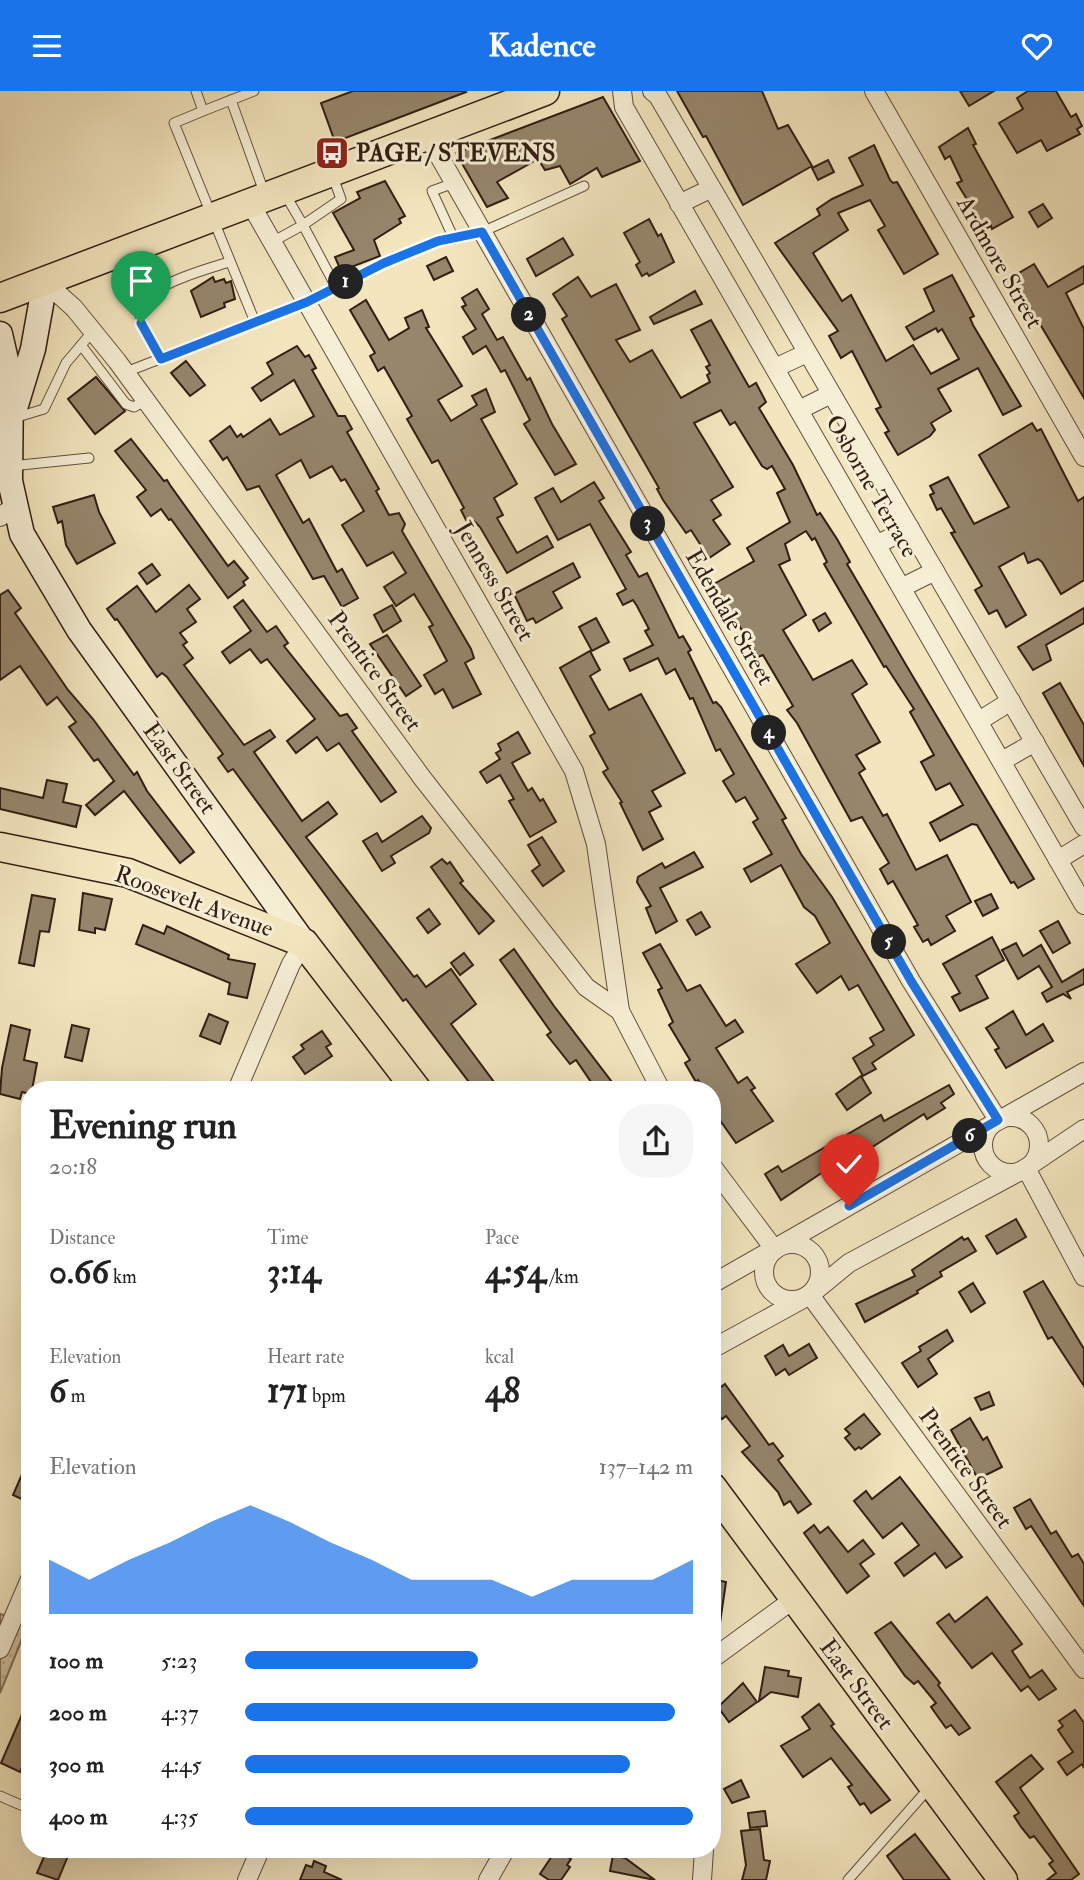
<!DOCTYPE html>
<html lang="en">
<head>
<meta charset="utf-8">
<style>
	body { margin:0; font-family:"IM FELL Double Pica",serif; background:#f6f6f6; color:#222; height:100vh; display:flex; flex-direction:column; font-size:26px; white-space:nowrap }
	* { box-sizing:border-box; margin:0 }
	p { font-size:23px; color:#767676 }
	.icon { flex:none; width:38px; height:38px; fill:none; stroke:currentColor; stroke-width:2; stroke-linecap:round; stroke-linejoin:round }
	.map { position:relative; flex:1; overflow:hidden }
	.drawer { position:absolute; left:21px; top:990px; width:700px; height:777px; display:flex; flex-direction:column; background:#fff; border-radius:28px; box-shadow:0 7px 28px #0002 }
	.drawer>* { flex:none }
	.pin { position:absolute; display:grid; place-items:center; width:60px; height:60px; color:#fff; margin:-72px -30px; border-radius:50% 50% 50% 0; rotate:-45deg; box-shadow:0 0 7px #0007 }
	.pin .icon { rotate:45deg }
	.km { position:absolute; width:35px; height:35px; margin:-18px; border-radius:50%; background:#222; color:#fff; font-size:19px; line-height:35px; text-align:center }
	.round { display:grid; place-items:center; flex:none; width:74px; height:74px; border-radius:28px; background:#f6f6f6 }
	.headline { display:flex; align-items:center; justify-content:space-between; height:119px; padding:0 28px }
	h1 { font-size:38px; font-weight:800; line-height:52px }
	.figures { display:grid; grid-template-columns:repeat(3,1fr); gap:10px; height:119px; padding:7px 28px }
	.figures div { display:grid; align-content:center }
	.figures b { font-size:35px; font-weight:800 }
	.figures small { font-size:19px; font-weight:400 }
	.figures p { font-size:19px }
	.chart { height:196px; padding:14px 28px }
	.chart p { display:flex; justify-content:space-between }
	.chart svg { width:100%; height:126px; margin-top:7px; fill:#1a73e8; opacity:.7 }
	ul { padding:0 28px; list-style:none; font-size:23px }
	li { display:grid; grid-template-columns:112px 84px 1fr; align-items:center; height:52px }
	li i { height:18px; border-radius:9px; background:#1a73e8 }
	header { display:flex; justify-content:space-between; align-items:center; height:91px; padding:0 28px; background:#1a73e8; color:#fff; font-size:32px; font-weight:800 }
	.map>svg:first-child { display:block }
	.park { fill:url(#park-dots); stroke:#82715a; stroke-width:2 }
	.building { fill:#96866c; stroke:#321e13; stroke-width:2 }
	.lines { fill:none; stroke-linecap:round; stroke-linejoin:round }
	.service-casing { stroke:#62503e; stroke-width:11 }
	.minor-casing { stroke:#62503e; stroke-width:20 }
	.secondary-casing { stroke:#321e13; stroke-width:27 }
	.primary-casing { stroke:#321e13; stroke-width:31 }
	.service { stroke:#f7efd5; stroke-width:9 }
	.minor { stroke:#f7efd5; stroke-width:18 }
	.secondary { stroke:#f7efd5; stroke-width:24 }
	.primary { stroke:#f3e6bf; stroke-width:28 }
	.route-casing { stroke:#fff; stroke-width:14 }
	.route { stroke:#1a73e8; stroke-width:9 }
	.labels { text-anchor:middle; stroke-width:6; stroke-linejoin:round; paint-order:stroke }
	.poi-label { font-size:24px; font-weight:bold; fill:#321e13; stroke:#f7efd5; text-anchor:start }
	.street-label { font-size:24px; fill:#321e13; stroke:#f7efd5 }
</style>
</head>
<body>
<header><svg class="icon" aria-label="menu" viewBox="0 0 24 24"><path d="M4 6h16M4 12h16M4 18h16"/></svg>Kadence<svg class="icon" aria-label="heart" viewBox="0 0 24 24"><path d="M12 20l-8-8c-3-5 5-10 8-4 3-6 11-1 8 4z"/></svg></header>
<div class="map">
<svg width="1084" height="1789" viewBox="0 0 1084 1789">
	<defs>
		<pattern id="park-dots" width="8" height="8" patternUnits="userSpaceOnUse" patternTransform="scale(1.75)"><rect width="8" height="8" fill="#d2c4a2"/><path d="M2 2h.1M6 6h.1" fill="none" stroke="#b5a88b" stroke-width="1.8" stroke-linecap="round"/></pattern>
	</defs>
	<rect width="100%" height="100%" fill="#f3e6bf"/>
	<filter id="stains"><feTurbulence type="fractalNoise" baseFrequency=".00286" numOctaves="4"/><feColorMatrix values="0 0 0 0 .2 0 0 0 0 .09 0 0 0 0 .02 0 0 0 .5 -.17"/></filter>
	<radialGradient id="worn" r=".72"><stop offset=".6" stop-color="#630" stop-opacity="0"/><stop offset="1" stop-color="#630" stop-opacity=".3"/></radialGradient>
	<!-- park -->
	<path class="park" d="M0,1523L29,1531L0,1602Z"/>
	<!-- building -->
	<g class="building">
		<path d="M353,0H465L466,1L335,51L321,12Z"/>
		<path d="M677,0H762L778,38L788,34L812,75L743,114L706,45L703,46Z"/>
		<path d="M960,0H994L969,15Z"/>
		<path d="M1028,0H1056L1071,26L1076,23L1082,35L1077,38L1080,43L1047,60L1041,49L1017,62L999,32L1023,18L1017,7Z"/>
		<path d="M603,6L640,70L602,86L597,77L570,93L560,75L545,79L538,68L497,91L508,107L487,116L456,62Z"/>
		<path d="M968,37L976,53L973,54L1013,126L992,138L991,135L985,138L957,92L962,90L950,65L945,68L939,56Z"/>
		<path d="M874,54L890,89L893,92L897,91L938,163L904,183L878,139L885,135L870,109L838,122L848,139L813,162L842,210L851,204L886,270L913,254L931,283L959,268L942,238L938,241L936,237L914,249L906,236L934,220L924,198L952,184L974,225L970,227L973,234L1021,315L1003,324L978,277L938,298L951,320L931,332L935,339L930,345L898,364L885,342L889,340L876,318L881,316L852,260L841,267L829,245L838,240L775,152L820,124L817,118L832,108L863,94L849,67Z"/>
		<path d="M828,69L834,81L818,89L812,77Z"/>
		<path d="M385,90L405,125L399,128L401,132L374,149L380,165L341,180L335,166L354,159L333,122L360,107L357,101Z"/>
		<path d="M1043,113L1052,127L1038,136L1029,121Z"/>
		<path d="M649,128L658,145L661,143L674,171L649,185L647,182L642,185L636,174L640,171L624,142Z"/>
		<path d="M563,147L573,164L536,185L527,168Z"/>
		<path d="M446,166L453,180L434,189L427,175Z"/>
		<path d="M1034,173L1048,196L1084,175V192L1066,202L1084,238V307L1012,186Z"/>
		<path d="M213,186L215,191L224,188L226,192L231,190L235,208L224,212L225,216L201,226L191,200Z"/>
		<path d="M578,186L591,206L616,193L640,239L616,249L630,271L652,259L681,307L710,291L707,284L710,282L706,276L710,274L691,239L711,229L749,296L756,292L766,311L759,317L793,374L817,424L820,422L837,448L850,471L847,473L909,579L1034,788L1018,797L1014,791L1011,792L977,734L972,733L940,750L930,732L963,714L950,692L936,699L921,671L934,664L910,621L914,618L886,575L884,576L824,473L827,471L815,447L812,449L806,440L785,453L790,469L779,474L806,524L783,539L813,589L852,569L867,593L852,603L880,651L856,664L865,678L859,682L883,725L887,723L916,779L947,764L971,811L946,825L955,840L931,854L928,848L923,851L914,836L918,834L893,790L888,793L880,778L889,772L862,726L851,730L797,632L787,619L793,615L763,564L758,566L714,493L754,470L747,457L790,431L777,402L785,398L772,375L767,378L762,375L735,331L730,334L721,319L694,332L733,396L711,409L721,424L713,429L730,453L709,467L691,439L686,442L663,409L657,398L659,397L562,228L567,225L553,203Z"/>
		<path d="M477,198L489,218L482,223L497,249L503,246L527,289L530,287L552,333L576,373L555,384L524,333L530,329L505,279L501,281L486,255L473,263L463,246L476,238L462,216L466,214L462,207Z"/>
		<path d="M695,200L702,213L654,233L650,226Z"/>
		<path d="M366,209L389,249L409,237L405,227L422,219L429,236L426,237L462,295L438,309L451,330L477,314L472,305L486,298L495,321L481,328L517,393L494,407L503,424L497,427L517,462L547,445L553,456L507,482L480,436L474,430L468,433L461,419L464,417L438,369L432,372L407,328L412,325L384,276L378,280L370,265L375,262L350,219Z"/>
		<path d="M297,255L305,266L309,264L316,277L312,279L338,325H345L352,338L347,341L379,398L376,400L389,424L399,422L405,433L402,440L471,558L474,567L465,572L481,603L453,617L443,598L435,603L424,584L447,570L429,536L433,534L414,503L396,515L384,496L406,482L393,461L367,475L342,434L364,420L345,388L341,390L332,375L310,387L301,369L276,384L303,432L309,428L337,481L342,478L358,507L342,516L324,485L313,488L259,395L247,399L227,366L223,369L210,350L230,335L237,346L241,343L243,346L270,328L280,344L314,325L294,289L261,310L252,297L273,283L267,272Z"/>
		<path d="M186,270L205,294L190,305L171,282Z"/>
		<path d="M96,286L125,320L95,343L68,308Z"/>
		<path d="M1032,332L1037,340L1041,338L1078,410L1084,406V489L1061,503L1042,471L1038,468L1028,472L1024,462L999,476L1026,524L1006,536L997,519L989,523L975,499L982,495L951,442L955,441L941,417L937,419L930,404L934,402L930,395L948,386L974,433L1009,416L979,364Z"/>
		<path d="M131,348L164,390L167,389L170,394L228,475L234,470L248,487L243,491L245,494L228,507L171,428L169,429L161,418L151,425L137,406L146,399L115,360Z"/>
		<path d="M594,391L604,407L599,410L631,461L626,464L639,486L647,482L679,547L683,545L691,559L688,561L713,612L716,611L721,616L786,727L782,729L801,763L832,806L914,944L872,972L876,978L863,985L853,967L874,954L870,947L884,939L858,894L849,899L841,885L817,902L796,873L830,852L815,825L804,816L781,774L751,791L744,778L772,763L753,731L758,728L745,706L736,711L723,690L734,683L720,658L716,660L693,607L690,608L675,578L666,583L658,567L630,580L624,568L653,554L645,540L649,538L637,515L633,509L623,514L617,503L626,498L590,433L558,449L535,407L553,397L561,411Z"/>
		<path d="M94,404L99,421L115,452L77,473L66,454L62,430L58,432L53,416Z"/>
		<path d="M573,472L580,486L553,501L562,517L536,532L533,527L527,530L514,503Z"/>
		<path d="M152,473L160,484L147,493L139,482Z"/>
		<path d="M189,494L200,508L187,518L196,531L180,542L187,551L183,554L193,567L184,574L244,654L270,639L275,646L254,661L302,730L328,711L337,723L306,746L414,886L417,884L426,896L451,878L476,913L451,933L500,999H477L469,991L406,908L403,910L233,678L228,681L218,667L223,663L167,586L162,582L157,586L117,528L115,529L107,518L137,495L156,521Z"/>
		<path d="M8,499L21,517L15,522L68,599L93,628L134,684L137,681L147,700L194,761L180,772L124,700L95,724L86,714L114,690L98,668L94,670L69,636L76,631L57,606L47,614L20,575L0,589V504Z"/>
		<path d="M243,509L267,541L276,535L288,552L284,555L340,625L347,623L357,637L352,640L396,701L381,711L339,652L327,660L317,646L296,662L287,650L315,628L267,568L261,572L250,558L230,572L222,561L251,540L234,516Z"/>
		<path d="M392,514L401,530L383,541L374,524Z"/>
		<path d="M1084,517V532L1046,554L1051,569L1033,579L1018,556Z"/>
		<path d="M825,522L831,532L819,540L813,529Z"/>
		<path d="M596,527L609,551L592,560L579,536Z"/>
		<path d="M387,544L421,595L406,605L370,553Z"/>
		<path d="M590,560L600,579L590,585L609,619L641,603L685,682L652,700L661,715L649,721L663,748L643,759L620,712L622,711L603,681L608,678L590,645L595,642L560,577Z"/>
		<path d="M1060,592L1084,634V675L1043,602Z"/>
		<path d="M518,641L530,662L512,672L528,700L532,697L540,710L543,708L556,731L530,746L509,710L514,708L500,684L487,692L480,681L500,668L496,662L501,659L498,653Z"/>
		<path d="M47,689L67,693L63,711L81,715L76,736L0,718V697L43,707Z"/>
		<path d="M422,725L431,737L429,742L391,765L395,772L382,780L363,750L377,742L382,751Z"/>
		<path d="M542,746L564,780L543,795L532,780L540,774L528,754Z"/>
		<path d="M694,761L703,776L660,797L677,830L656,842L646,817L651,815L637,791L638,786L662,772L665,777Z"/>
		<path d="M442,768L447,773L450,771L463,790L460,792L494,830L479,843L431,776Z"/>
		<path d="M83,802L112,808L105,839L95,837V842L79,839Z"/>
		<path d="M991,803L998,817L983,825L975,810Z"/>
		<path d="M32,804L55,808L49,841L40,840L34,875L19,872Z"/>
		<path d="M429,818L440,833L428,842L417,827Z"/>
		<path d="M701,821L710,836L696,844L687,829Z"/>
		<path d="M1058,830L1070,852L1053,862L1040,840Z"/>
		<path d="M143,834L164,843L167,835L229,864L228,868L255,873L247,907L228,903L230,892L136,853Z"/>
		<path d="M992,846L1004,869L976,885L988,907L960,920L952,906L960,902L943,873Z"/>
		<path d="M1016,852L1023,865L1041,854L1062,891L1084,878V893L1067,901L1071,908L1063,903L1047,911L1042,902L1052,896L1039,875L1018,888L1002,859Z"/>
		<path d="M660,853L687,900L700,894L726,935L735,929L743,941L716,957L738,992L747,986L755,997L751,999L773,1030L736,1052L712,1018V999H705L698,989L696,991L685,972L690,969L669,934L673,931L658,899L662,897L643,862Z"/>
		<path d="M514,858L554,915L618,999H579L591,991L576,969L570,973L547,944L551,941L500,869Z"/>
		<path d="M464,862L473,874L460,884L451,872Z"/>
		<path d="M1013,920L1026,944L1043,933L1053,950L1006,977L995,959L999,957L986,937Z"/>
		<path d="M209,923L228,931L220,953L200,945Z"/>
		<path d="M11,934L30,939L24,969L37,972L32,999L30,1003L22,1001L20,1008L0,1003L2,977Z"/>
		<path d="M72,934L89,938L82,970L65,966Z"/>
		<path d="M322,940L331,953L326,956L332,965L305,983L293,966L304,958L301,954Z"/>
		<path d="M861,985L871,1002L847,1019L836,1003Z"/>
		<path d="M949,994L954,1003L941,1012L945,1017L927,1028L924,1023L844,1074L841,1069L781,1109L765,1083L778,1075L782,1081L881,1024L884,1030Z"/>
		<path d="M1016,1128L1026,1146L997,1163L986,1145Z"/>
		<path d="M962,1146L964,1149L968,1147L976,1160L940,1181L942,1185L917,1200L918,1202L865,1231L856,1213L915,1185L912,1179Z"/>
		<path d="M1043,1190L1084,1258V1295L1052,1246L1048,1248L1024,1201Z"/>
		<path d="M973,1192L985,1212L971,1221L959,1201Z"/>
		<path d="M947,1239L953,1250L928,1268L937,1283L918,1296L902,1272L921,1260L919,1256Z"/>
		<path d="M809,1253L817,1267L789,1284L785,1278L776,1284L765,1265L783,1254L789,1265Z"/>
		<path d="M725,1293L769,1354L773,1352L783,1365L778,1369L811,1413L798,1422L790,1410L784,1414L778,1401L742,1361L750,1355L726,1325L722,1328L712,1315V1303Z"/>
		<path d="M989,1301L994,1314L981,1319L975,1307Z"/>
		<path d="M864,1323L880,1343L861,1358L859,1356L855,1359L845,1347L850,1343L845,1338Z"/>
		<path d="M970,1327L983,1349L987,1346L1002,1376L978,1388L951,1339Z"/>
		<path d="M30,1365V1412L13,1404Z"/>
		<path d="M900,1386L962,1466L946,1477L935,1462L904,1485L895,1472L919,1454L902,1432L883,1447L854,1410L866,1400L872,1408Z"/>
		<path d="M1030,1408L1051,1443L1056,1440L1072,1466L1078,1463L1084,1473V1515L1031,1435L1026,1438L1014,1417Z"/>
		<path d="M814,1434L820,1442L828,1436L848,1461L863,1449L874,1463L860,1473L869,1485L847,1502L804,1442Z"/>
		<path d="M712,1488L726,1491L720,1532L712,1531Z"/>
		<path d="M987,1506L1022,1553L1012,1560L1030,1587L1042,1579L1056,1598L1039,1609L1028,1595L1021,1600L992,1562L972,1577L937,1532L949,1523L955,1531Z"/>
		<path d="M891,1531L940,1592L938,1594L970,1637L959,1644L951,1634L946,1637L931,1616L936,1612L918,1590L914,1593L905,1585L875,1542Z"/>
		<path d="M765,1576L789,1580L788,1585L801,1587L798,1606L771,1601L759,1610Z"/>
		<path d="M743,1592L757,1611L729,1631L718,1616Z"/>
		<path d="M30,1605V1659L20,1681L1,1672Z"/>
		<path d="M819,1613L834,1633L831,1635L890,1709L871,1722L864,1712L860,1714L848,1696L852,1694L831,1667L803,1686L781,1655L810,1638L802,1626Z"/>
		<path d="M1075,1619L1084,1632V1677L1082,1673L1067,1684L1058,1671L1073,1661L1058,1639L1063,1635L1059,1630Z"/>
		<path d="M1031,1664L1043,1678L1020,1697L1079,1783L1071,1789H1047L1056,1782L1049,1773L1053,1770L1034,1745L1030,1747L1021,1736L1014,1725L1019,1722L996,1691Z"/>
		<path d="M741,1689L749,1706L732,1712L724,1698Z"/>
		<path d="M765,1720L767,1735L750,1737L748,1722Z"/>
		<path d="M760,1738L764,1769L770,1770L766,1789H742L746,1774L741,1740Z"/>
		<path d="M915,1743L950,1789H904L887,1765Z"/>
		<path d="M47,1759L68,1765L58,1789L37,1782Z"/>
		<path d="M556,1759L571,1768L567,1774L570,1776L561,1789H549L540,1783Z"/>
		<path d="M613,1764L625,1767L655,1789L610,1780Z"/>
		<path d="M314,1770L326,1775L324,1781L342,1789H300L306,1774L312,1776Z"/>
	</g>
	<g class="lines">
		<!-- service casing -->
		<g class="service-casing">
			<g id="service">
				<path d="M196,0L203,20L174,32L255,231"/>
				<path d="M231,9L264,101"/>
				<path d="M203,20L254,0"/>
				<path d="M285,103L303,134L341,108L333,86"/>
				<path d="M454,148L432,100L454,92"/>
				<path d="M272,151L303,134L336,196"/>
				<path d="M81,254L126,313L134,316L146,309"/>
				<path d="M161,268C153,254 141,239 140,223C139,195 208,178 229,171"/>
				<path d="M126,281L307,211L384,172L438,150L482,141L584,95"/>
				<path d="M14,327L44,318L66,272L93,240"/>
				<path d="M11,375L89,367"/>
				<path d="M0,1705L30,1718"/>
				<path d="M848,1789L930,1696"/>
			</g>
		</g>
		<!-- minor casing -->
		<g class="minor-casing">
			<g id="minor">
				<path d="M622,0L624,16L1084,814"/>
				<path d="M652,0L658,5L1084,736"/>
				<path d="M874,0L1084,366"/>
				<path d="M427,44L911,890L998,1029"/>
				<path d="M250,112L574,680L596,753L620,920"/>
				<path d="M679,113L710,98"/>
				<path d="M45,191L74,217L117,270L423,688L586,896L620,920L661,999"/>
				<path d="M775,277L807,262"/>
				<path d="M799,319L831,303"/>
				<path d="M0,426L15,415"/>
				<path d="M878,453L910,437"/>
				<path d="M903,496L935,480"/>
				<path d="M979,630L1011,610"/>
				<path d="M1002,670L1035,651"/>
				<path d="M1058,769L1084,753"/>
				<path d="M237,999L291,873L304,852"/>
				<circle cx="1011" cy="1054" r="28"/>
				<path d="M712,1075L775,1159"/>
				<path d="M1026,1077L1084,1186"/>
				<circle cx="792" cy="1181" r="28"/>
				<path d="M712,1193L1084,981"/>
				<path d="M810,1204L1084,1578"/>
				<path d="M712,1258L810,1204L849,1172L1026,1077L1084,1038"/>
				<path d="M0,1558L30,1488"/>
				<path d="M712,1568L794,1508"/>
				<path d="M247,1789L260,1759"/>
				<path d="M488,1789L505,1759"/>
				<path d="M702,1789L704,1759"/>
			</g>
		</g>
		<!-- secondary casing -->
		<g class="secondary-casing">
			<g id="secondary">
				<path d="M0,243L11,291L10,390L22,443L79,539L304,852"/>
				<path d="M16,314L33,258L45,191"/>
			</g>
		</g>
		<!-- primary casing -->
		<g class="primary-casing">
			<g id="primary">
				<path d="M0,207L545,0"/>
				<path d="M0,756L128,782L304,852L417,999"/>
				<path d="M712,1396L1003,1789"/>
			</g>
		</g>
		<!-- service -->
		<use href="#service" class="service"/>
		<!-- minor -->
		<use href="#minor" class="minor"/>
		<!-- secondary -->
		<use href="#secondary" class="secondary"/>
		<!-- primary -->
		<use href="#primary" class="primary"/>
	</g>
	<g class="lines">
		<!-- route casing -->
		<g class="route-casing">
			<path id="route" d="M141,232L161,268L307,211L384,172L438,150L482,141L911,890L998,1029L849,1115"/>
		</g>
		<!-- route -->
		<use href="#route" class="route"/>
	</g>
	<!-- icons -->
	<defs>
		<g id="bus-square" transform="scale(1.75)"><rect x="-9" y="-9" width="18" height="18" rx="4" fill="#8f2418" stroke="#f7efd5"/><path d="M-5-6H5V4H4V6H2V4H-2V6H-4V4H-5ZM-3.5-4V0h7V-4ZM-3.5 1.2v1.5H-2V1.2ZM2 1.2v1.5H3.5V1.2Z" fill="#fff"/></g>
	</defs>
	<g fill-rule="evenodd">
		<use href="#bus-square" x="332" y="62"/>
	</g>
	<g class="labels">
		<!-- poi labels -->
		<g class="poi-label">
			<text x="356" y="70">PAGE / STEVENS</text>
		</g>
		<!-- street labels -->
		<g class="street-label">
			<text transform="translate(1000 171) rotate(60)" y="8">Ardmore Street</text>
			<text transform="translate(872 395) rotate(60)" y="8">Osborne Terrace</text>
			<text transform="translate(495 490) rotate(60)" y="8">Jenness Street</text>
			<text transform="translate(730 526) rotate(60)" y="8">Edendale Street</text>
			<text transform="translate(375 580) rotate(54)" y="8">Prentice Street</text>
			<text transform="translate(180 677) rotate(54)" y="8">East Street</text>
			<text transform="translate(194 810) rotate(20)" y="8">Roosevelt Avenue</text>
			<text transform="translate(966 1377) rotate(54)" y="8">Prentice Street</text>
			<text transform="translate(857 1593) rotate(53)" y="8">East Street</text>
		</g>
	</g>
	<rect width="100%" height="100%" filter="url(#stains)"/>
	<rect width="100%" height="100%" fill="url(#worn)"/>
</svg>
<div class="pin" style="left:141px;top:232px;background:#1e9e55"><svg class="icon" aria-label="arrive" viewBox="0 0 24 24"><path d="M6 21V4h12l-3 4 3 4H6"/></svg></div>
<div class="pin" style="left:849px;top:1115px;background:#d93025"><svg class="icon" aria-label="check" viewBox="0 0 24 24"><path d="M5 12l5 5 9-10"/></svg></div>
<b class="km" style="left:346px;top:191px">1</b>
<b class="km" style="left:529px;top:224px">2</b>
<b class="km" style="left:648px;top:433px">3</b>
<b class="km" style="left:769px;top:642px">4</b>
<b class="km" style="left:889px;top:851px">5</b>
<b class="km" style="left:970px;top:1045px">6</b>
<section class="drawer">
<div class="headline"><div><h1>Evening run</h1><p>20:18</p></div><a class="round"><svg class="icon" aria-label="share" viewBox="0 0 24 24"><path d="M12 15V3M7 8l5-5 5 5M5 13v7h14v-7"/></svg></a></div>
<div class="figures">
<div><p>Distance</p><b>0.66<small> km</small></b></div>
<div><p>Time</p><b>3:14</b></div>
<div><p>Pace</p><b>4:54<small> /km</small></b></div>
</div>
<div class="figures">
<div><p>Elevation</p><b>6<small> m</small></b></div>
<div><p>Heart rate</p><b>171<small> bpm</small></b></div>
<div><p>kcal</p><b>48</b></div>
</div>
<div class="chart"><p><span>Elevation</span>137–142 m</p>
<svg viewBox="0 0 160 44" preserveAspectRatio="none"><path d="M0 44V25L10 32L20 25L30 19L40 12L50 6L60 12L70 19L80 25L90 32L100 32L110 32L120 38L130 32L140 32L150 32L160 25V44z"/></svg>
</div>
<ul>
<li><b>100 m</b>5:23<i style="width:52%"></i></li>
<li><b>200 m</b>4:37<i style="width:96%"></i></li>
<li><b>300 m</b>4:45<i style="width:86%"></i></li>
<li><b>400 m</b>4:35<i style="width:100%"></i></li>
</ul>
</section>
</div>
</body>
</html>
